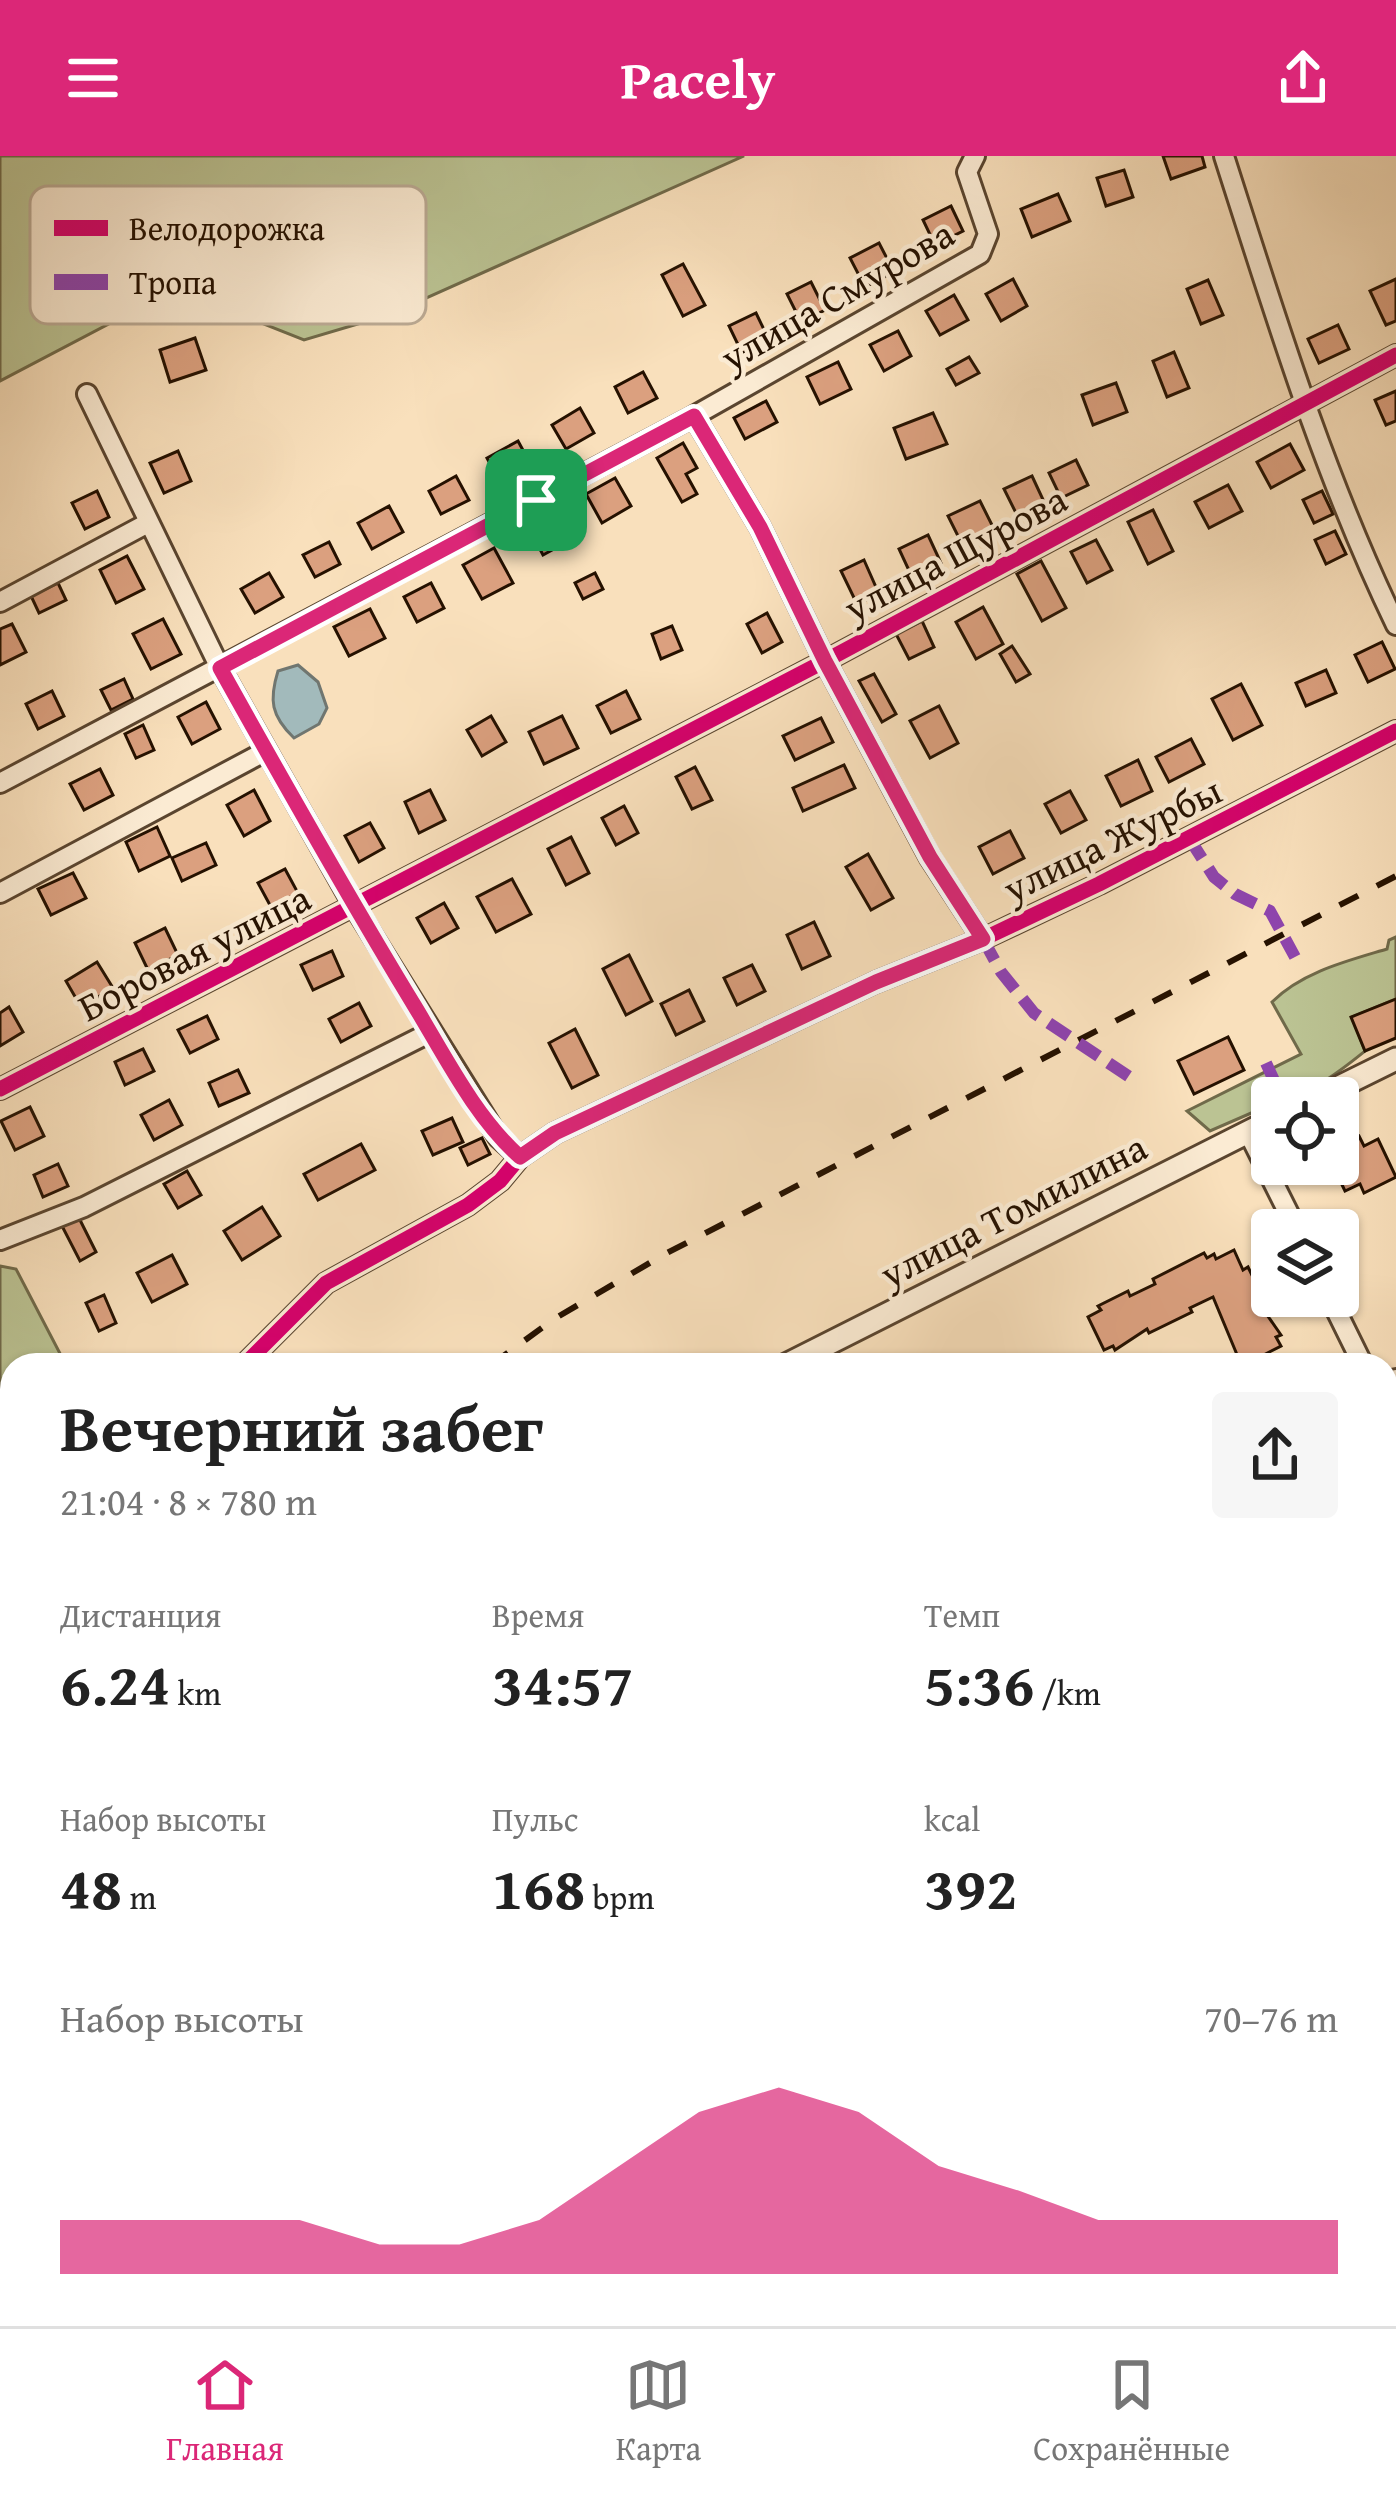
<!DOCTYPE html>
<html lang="ru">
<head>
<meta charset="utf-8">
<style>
	body { margin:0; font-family:"Gentium Book Plus",serif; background:#f6f6f6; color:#222; height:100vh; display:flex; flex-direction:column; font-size:45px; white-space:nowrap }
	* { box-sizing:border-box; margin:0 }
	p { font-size:39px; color:#767676 }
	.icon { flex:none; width:66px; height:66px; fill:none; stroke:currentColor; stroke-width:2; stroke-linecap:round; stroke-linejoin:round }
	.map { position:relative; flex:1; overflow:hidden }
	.sheet { position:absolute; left:0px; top:1197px; width:1398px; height:975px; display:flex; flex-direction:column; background:#fff; border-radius:36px 36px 0 0; box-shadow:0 3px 9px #0004 }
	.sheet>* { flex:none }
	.fabs { position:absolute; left:1251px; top:921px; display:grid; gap:24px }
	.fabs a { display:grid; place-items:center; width:108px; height:108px; border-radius:12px; background:#fff; box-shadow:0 3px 9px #0004; font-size:60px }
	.pin { position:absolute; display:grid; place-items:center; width:102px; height:102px; color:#fff; margin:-51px; border-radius:24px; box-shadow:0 6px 18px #0006 }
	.round { display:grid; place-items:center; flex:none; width:126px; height:126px; border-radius:12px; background:#f6f6f6 }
	.summary { display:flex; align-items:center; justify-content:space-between; height:204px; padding:0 60px }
	h1 { font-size:66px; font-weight:700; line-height:90px }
	.metrics { display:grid; grid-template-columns:repeat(3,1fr); gap:18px; height:204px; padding:12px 60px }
	.metrics div { display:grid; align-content:center }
	.metrics b { font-size:60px; font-weight:700 }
	.metrics small { font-size:33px; font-weight:400 }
	.metrics p { font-size:33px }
	.chart { height:336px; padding:24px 60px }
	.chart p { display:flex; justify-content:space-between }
	.chart svg { width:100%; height:216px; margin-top:12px; fill:#db2777; opacity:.7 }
	header { display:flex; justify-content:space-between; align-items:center; height:156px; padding:0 60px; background:#db2777; color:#fff; font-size:54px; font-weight:700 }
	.tab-bar { display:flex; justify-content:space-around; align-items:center; height:168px; border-top:3px solid #e0e0e0; background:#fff; font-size:33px; color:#767676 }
	.tab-bar a { display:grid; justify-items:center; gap:6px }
	.tab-bar .selected { color:#db2777 }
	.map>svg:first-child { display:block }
	.green { fill:#bbc393; stroke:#706a4a; stroke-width:3 }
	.water { fill:#a2babb; stroke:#707670; stroke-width:3 }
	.building { fill:#dba07f; stroke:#251100; stroke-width:3 }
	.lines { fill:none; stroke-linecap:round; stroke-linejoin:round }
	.minor-casing { stroke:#5a452f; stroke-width:24 }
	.tertiary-casing { stroke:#5a452f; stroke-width:27 }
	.minor { stroke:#fbebd3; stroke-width:18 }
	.tertiary { stroke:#fbebd3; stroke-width:21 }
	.rail { stroke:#251100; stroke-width:6; stroke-dasharray:21 21; stroke-linecap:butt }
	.quiet { stroke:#8e44ad; stroke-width:12; stroke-dasharray:24 12; stroke-linecap:butt }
	.cycleway-casing { stroke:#fbebd3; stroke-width:22 }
	.cycleway { stroke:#d6006c; stroke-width:15 }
	.route-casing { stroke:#fff; stroke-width:24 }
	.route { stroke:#db2777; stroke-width:15 }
	.labels { text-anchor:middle; stroke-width:9; stroke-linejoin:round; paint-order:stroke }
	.street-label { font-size:39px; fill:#251100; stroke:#fbebd3 }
	.key { fill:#fbebd3; stroke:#bbaa94; stroke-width:3 }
	.key-label { font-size:33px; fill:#251100 }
</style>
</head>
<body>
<header><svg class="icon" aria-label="menu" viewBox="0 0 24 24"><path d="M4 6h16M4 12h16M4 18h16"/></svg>Pacely<svg class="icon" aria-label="share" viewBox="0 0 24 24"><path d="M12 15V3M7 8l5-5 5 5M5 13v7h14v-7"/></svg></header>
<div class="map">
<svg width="1396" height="2170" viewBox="0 0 1396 2170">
	<rect width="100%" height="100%" fill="#f9e0bc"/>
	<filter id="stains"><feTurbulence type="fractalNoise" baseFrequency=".00167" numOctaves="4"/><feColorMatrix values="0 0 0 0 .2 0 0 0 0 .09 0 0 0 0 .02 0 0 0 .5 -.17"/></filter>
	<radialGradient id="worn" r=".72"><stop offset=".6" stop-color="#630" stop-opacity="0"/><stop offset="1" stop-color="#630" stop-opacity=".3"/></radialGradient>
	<!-- green -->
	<g class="green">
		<path d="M0,0H744L388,159L304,184L256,165L185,128L0,225Z"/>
		<path d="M1396,781V843L1352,861L1365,895C1339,916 1307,942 1272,942V948L1210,975L1187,955L1301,898L1272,846C1302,816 1347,805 1387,793L1389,784Z"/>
		<path d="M0,1110L16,1113L66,1209H12V1360L0,1376Z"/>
		<path d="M1386,2086L1396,2101V2170H848L841,2160H1386Z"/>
	</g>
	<!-- water -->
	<path class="water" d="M298,509L318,526L327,552L319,568L294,582C271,560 269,544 278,515Z"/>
	<!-- building -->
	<g class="building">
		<path d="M1163,0H1202L1205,11L1171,23Z"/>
		<path d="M1124,14L1133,41L1106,50L1097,22Z"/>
		<path d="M1058,38L1070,65L1032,81L1021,53Z"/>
		<path d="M951,50L963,75L935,89L923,64Z"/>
		<path d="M879,87L894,116L865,131L850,102Z"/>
		<path d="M683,108L705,149L683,160L662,119Z"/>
		<path d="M1013,123L1027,150L1001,165L986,138Z"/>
		<path d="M1396,123V165L1386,169L1370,135Z"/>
		<path d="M1208,124L1223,159L1201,168L1187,133Z"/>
		<path d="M811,126L825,154L801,166L787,138Z"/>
		<path d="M954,139L968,164L940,179L926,155Z"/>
		<path d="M756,157L769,184L742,197L729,170Z"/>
		<path d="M1338,169L1349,193L1319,207L1308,183Z"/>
		<path d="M898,175L911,200L884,215L870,189Z"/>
		<path d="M195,182L206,214L170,226L160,194Z"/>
		<path d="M1174,196L1189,232L1167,241L1153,205Z"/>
		<path d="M969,201L979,217L956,229L947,213Z"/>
		<path d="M838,206L851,233L820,248L807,221Z"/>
		<path d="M643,216L657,242L628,257L615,231Z"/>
		<path d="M1116,227L1127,256L1093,269L1082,239Z"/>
		<path d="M1396,235V265L1386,269L1375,244Z"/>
		<path d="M766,245L777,266L745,283L734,262Z"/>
		<path d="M580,252L594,277L566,293L552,269Z"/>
		<path d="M933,257L947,288L906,303L894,272Z"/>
		<path d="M518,285L531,309L500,326L487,302Z"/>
		<path d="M683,287L697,312L686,318L697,338L682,346L657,302Z"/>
		<path d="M1290,288L1304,314L1271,332L1257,306Z"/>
		<path d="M178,295L191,325L164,337L150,307Z"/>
		<path d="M1076,304L1088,329L1061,342L1049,317Z"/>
		<path d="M456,320L469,344L441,358L429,335Z"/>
		<path d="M1032,320L1046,350L1019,363L1004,333Z"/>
		<path d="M615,322L631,350L602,367L586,338Z"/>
		<path d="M1228,329L1242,355L1209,372L1195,346Z"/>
		<path d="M97,335L109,361L85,373L72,347Z"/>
		<path d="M1322,335L1333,358L1314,367L1303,344Z"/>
		<path d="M980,345L996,377L964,392L948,360Z"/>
		<path d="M389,350L403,376L372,393L358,367Z"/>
		<path d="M1153,354L1173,395L1148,408L1128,366Z"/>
		<path d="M563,356L576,381L543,399L530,374Z"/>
		<path d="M1335,375L1346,398L1326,408L1315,384Z"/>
		<path d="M928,379L941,407L912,421L899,393Z"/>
		<path d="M1096,384L1112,414L1087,427L1071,396Z"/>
		<path d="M329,386L340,408L315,421L303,399Z"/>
		<path d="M494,392L513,427L482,443L463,409Z"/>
		<path d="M127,400L144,433L116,447L100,414Z"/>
		<path d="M864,404L879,438L857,448L841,415Z"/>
		<path d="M1041,405L1066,452L1042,465L1017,418Z"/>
		<path d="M269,417L283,441L255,457L241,433Z"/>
		<path d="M595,417L603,433L583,443L575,427Z"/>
		<path d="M58,427L66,444L39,457L31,440Z"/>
		<path d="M431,427L444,452L417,466L404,441Z"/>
		<path d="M983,451L1003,488L976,503L956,466Z"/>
		<path d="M370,453L385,482L349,500L334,471Z"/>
		<path d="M767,457L782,486L762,497L747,468Z"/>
		<path d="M163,463L181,498L151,513L133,478Z"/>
		<path d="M922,465L934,491L909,503L896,478Z"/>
		<path d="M12,468L26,496L0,509V473Z"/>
		<path d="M672,470L682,494L661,503L652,478Z"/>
		<path d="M1382,486L1395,513L1368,526L1355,499Z"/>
		<path d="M1012,490L1030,518L1016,526L1000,498Z"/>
		<path d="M1326,514L1336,537L1306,550L1296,527Z"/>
		<path d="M874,518L896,558L882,566L859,525Z"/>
		<path d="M124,523L133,543L111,554L101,534Z"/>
		<path d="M1241,528L1262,569L1233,584L1212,543Z"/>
		<path d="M52,535L64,560L38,573L26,548Z"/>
		<path d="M626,535L640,563L611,577L597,550Z"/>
		<path d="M206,546L220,573L192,588L178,561Z"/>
		<path d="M939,550L958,587L930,602L910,565Z"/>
		<path d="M491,560L506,586L482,600L467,574Z"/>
		<path d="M562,560L578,592L544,608L529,576Z"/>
		<path d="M821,562L833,586L795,604L783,580Z"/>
		<path d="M143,569L154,594L136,602L125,578Z"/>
		<path d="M1191,583L1204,608L1169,626L1156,601Z"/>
		<path d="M1138,604L1152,635L1121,650L1106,620Z"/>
		<path d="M844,609L855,632L803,655L793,632Z"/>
		<path d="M695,611L712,644L692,653L676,621Z"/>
		<path d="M100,613L113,639L84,654L70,628Z"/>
		<path d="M254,634L270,665L244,680L227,649Z"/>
		<path d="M430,634L445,664L419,677L405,646Z"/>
		<path d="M1070,635L1086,664L1061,677L1045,648Z"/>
		<path d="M624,650L638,677L616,689L602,662Z"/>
		<path d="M370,667L384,692L359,706L345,680Z"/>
		<path d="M157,671L170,700L139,715L126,686Z"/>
		<path d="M1010,675L1024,702L993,718L979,691Z"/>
		<path d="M571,681L589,717L566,729L548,693Z"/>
		<path d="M206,687L216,709L182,725L172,702Z"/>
		<path d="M868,698L893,742L871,754L846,711Z"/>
		<path d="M285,713L298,737L271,751L258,727Z"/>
		<path d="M73,717L86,742L51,759L38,733Z"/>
		<path d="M512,723L531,758L496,776L477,741Z"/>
		<path d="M444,747L458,772L431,787L417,762Z"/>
		<path d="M814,766L830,800L802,813L787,779Z"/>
		<path d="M165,772L178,799L148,814L135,787Z"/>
		<path d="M332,795L343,820L313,834L301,809Z"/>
		<path d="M629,799L652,845L626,859L603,813Z"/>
		<path d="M97,806L113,832L81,851L66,825Z"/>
		<path d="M752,809L765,835L737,849L724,822Z"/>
		<path d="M689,834L704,865L676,879L661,848Z"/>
		<path d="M1396,843V882L1365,895L1351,861Z"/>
		<path d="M359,847L371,870L341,886L329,863Z"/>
		<path d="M9,851L23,876L0,890V857Z"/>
		<path d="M207,860L218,883L190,897L178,874Z"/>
		<path d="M575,873L598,919L572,932L549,887Z"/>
		<path d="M1228,881L1244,914L1194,938L1178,905Z"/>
		<path d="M143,893L154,915L125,929L115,906Z"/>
		<path d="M238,914L249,937L219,950L209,927Z"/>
		<path d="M169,944L182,969L154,984L141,959Z"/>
		<path d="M30,951L44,980L15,994L1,965Z"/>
		<path d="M452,962L463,986L433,999L422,975Z"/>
		<path d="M1359,980L1364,990L1378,983L1396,1021L1364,1037L1360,1028L1345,1035L1332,1008H1338V990Z"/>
		<path d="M482,982L490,998L468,1009L460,992Z"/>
		<path d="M361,988L375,1014L318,1044L304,1018Z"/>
		<path d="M58,1008L68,1030L43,1041L34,1019Z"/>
		<path d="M187,1015L201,1039L178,1052L164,1028Z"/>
		<path d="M262,1051L280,1080L242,1104L224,1075Z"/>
		<path d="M79,1062L96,1096L80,1105L62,1070Z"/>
		<path d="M1234,1094L1243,1114L1248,1111L1265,1146L1261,1148L1265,1156L1281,1179L1276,1181L1281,1190L1246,1208L1242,1199L1238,1201L1213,1141L1190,1152L1192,1156L1149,1177L1147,1173L1115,1194L1113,1190L1104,1194L1088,1161L1101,1154L1098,1150L1128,1135L1130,1140L1155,1128L1153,1123L1204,1097L1207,1102L1214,1098L1216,1103Z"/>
		<path d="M172,1099L187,1128L152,1146L137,1117Z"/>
		<path d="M104,1139L116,1167L99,1175L86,1147Z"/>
		<path d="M12,1567V1655L0,1663V1575Z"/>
		<path d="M12,1701V1802L0,1810V1709Z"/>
		<path d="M1396,1819V1895L1386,1881V1826Z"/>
		<path d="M12,1865V2000L6,1991L0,1995V1873Z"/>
		<path d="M156,2160H234L241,2170H141Z"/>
		<path d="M245,2160H302L309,2170H252Z"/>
		<path d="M370,2160H454L461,2170H376Z"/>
		<path d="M652,2160H704L706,2163L695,2170H658Z"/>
	</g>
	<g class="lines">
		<!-- minor casing -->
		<g class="minor-casing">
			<g id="minor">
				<path d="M1224,0C1275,159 1323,318 1396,469"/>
				<path d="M87,238L220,512L354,750L498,981L520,1001"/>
				<path d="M694,260L760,371L825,505L930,702L983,783"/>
				<path d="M0,446L148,367"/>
				<path d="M0,627L694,260L980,98L988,78L967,16L975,0"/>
				<path d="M0,737L266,595"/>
				<path d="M0,933L825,505L1396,199"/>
				<path d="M1248,976L1297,1074"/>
				<path d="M0,1084L84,1051L431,876"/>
				<path d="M1329,1140L1363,1209"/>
				<path d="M244,1209L326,1127L468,1049L500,1025L520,1001L555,977L876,826L983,783L1099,728L1396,575"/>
				<path d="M1386,1232L1396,1223"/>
				<path d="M1386,1255L1396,1275"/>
				<path d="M1386,1599L1396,1594"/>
				<path d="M815,2160L823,2170"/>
			</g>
		</g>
		<!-- tertiary casing -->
		<g class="tertiary-casing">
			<g id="tertiary">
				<path d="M1317,942L1396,903"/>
				<path d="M786,1209L1272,964"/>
				<path d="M0,1395L12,1390"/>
			</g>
		</g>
		<!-- minor -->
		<use href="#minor" class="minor"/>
		<!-- tertiary -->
		<use href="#tertiary" class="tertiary"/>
		<!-- rail -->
		<g class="rail">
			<path d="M491,1209L554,1163L665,1098L1396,720"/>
			<path d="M0,1702L12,1694"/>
		</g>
		<!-- quiet -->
		<g class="quiet">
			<path d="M1189,682L1214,721L1235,738L1270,755L1295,801"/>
			<path d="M983,783L1001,816L1034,857L1137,926"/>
			<path d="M1266,907L1282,942"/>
			<path d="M1386,1232L1396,1223"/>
			<path d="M0,1270L12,1273"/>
		</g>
		<!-- cycleway casing -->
		<g class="cycleway-casing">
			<g id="cycleway">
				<path d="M0,933L825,505L1396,199"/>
				<path d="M244,1209L326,1127L468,1049L500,1025L520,1001L555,977L876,826L983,783L1099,728L1396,575"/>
			</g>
		</g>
		<!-- cycleway -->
		<use href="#cycleway" class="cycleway"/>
	</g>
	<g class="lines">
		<!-- route casing -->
		<g class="route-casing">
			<path id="route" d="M694,260L760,371L825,505L930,701L983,783L876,826L555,977L520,1001C475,961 445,900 414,849C347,739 283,625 220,512Z"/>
		</g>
		<!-- route -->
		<use href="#route" class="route"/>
	</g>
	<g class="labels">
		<!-- street labels -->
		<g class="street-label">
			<text transform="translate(837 139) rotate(-30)" y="14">улица Смурова</text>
			<text transform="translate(955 397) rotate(-28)" y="14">улица Щурова</text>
			<text transform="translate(1112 683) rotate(-26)" y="14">улица Журбы</text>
			<text transform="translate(194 796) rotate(-27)" y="14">Боровая улица</text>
			<text transform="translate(1013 1054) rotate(-27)" y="14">улица Томилина</text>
		</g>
	</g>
	<!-- legend -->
	<rect x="30" y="30" width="396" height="138" rx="18" class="key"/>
	<rect x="54" y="64" width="54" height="16" fill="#d6006c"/>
	<rect x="54" y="118" width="54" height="16" fill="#8e44ad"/>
	<g class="key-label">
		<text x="129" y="84">Велодорожка</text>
		<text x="129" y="138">Тропа</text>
	</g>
	<rect width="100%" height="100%" filter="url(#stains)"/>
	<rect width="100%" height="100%" fill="url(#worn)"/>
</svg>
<div class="fabs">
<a><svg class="icon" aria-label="locate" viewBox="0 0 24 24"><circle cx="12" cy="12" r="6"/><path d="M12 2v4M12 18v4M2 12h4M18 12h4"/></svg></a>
<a><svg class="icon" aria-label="layers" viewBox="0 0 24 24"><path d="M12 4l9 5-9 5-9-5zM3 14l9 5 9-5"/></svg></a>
</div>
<div class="pin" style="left:536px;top:344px;background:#1e9e55"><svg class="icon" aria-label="arrive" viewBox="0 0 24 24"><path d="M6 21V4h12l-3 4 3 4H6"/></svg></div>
<section class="sheet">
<div class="summary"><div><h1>Вечерний забег</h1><p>21:04 · 8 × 780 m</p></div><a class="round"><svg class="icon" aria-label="share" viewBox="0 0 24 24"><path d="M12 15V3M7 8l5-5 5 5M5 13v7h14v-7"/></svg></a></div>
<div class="metrics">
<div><p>Дистанция</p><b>6.24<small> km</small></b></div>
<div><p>Время</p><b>34:57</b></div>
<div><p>Темп</p><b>5:36<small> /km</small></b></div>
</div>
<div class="metrics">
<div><p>Набор высоты</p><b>48<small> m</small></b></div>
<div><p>Пульс</p><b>168<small> bpm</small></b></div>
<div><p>kcal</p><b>392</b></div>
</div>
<div class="chart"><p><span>Набор высоты</span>70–76 m</p>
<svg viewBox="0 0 160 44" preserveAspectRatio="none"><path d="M0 44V33L10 33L20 33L30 33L40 38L50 38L60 33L70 22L80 11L90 6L100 11L110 22L120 27L130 33L140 33L150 33L160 33V44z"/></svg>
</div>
</section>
</div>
<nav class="tab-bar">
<a class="selected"><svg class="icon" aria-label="home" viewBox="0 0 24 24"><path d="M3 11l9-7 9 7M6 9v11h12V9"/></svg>Главная</a>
<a><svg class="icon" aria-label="map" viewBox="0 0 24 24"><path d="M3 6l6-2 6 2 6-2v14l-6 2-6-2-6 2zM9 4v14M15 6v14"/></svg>Карта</a>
<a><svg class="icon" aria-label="saved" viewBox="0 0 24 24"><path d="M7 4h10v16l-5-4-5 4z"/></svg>Сохранённые</a>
</nav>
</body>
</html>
